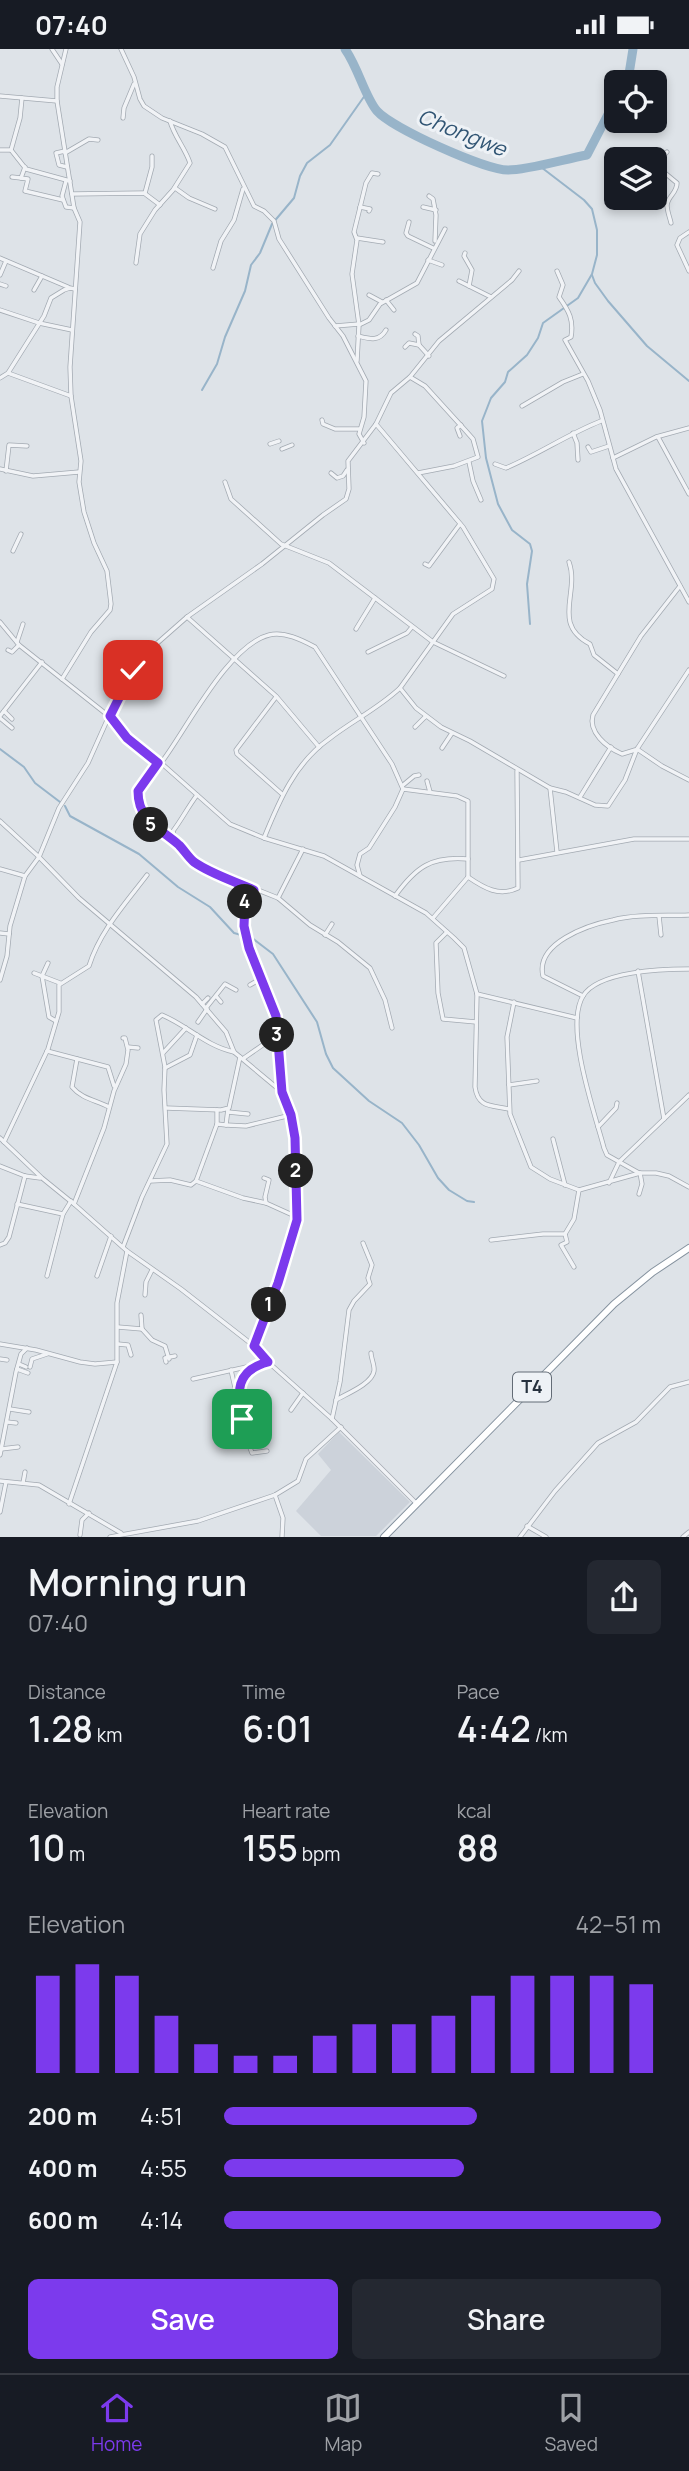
<!DOCTYPE html>
<html lang="en">
<head>
<meta charset="utf-8">
<style>
	body { margin:0; font-family:Manrope,sans-serif; background:#242831; color:#f1f3f6; height:100vh; display:flex; flex-direction:column; font-size:26px; white-space:nowrap }
	* { box-sizing:border-box; margin:0 }
	p { font-size:23px; color:#9ea1a6 }
	.icon { flex:none; width:38px; height:38px; fill:none; stroke:currentColor; stroke-width:2; stroke-linecap:round; stroke-linejoin:round }
	.map { position:relative; height:1488px; overflow:hidden }
	.side { display:flex; flex-direction:column; background:#171b24; flex:1 }
	.side>* { flex:none }
	.controls { position:absolute; left:604px; top:21px; display:grid; gap:14px }
	.controls a { display:grid; place-items:center; width:63px; height:63px; border-radius:10px; background:#171b24; box-shadow:0 4px 10px #0003; font-size:35px }
	.pin { position:absolute; display:grid; place-items:center; width:60px; height:60px; color:#fff; margin:-30px; border-radius:14px; box-shadow:0 4px 10px #0006 }
	.km { position:absolute; width:35px; height:35px; margin:-18px; border-radius:50%; background:#222; color:#fff; font-size:19px; line-height:35px; text-align:center }
	.round { display:grid; place-items:center; flex:none; width:74px; height:74px; border-radius:10px; background:#242831 }
	.head { display:flex; align-items:center; justify-content:space-between; height:119px; padding:0 28px }
	h1 { font-size:38px; font-weight:600; line-height:52px }
	.stats { display:grid; grid-template-columns:repeat(3,1fr); gap:10px; height:119px; padding:7px 28px }
	.stats div { display:grid; align-content:center }
	.stats b { font-size:35px; font-weight:600 }
	.stats small { font-size:19px; font-weight:400 }
	.stats p { font-size:19px }
	.chart { height:196px; padding:14px 28px }
	.chart p { display:flex; justify-content:space-between }
	.chart svg { width:100%; height:126px; margin-top:7px; stroke:#7c3aed; stroke-width:6 }
	.cta { display:flex; gap:14px; margin-top:auto; padding:14px 28px }
	.cta a { flex:1; height:80px; border-radius:10px; background:#7c3aed; color:#fff; font-size:28px; font-weight:600; line-height:80px; text-align:center }
	.cta a+a { background:#242831; color:#f1f3f6 }
	ul { padding:0 28px; list-style:none; font-size:23px }
	li { display:grid; grid-template-columns:112px 84px 1fr; align-items:center; height:52px }
	li i { height:18px; border-radius:9px; background:#7c3aed }
	.status { display:flex; justify-content:space-between; align-items:center; height:49px; padding:0 35px; background:#171b24; direction:ltr }
	.status svg { height:19px; fill:currentColor }
	.tab-bar { display:flex; justify-content:space-around; align-items:center; height:98px; border-top:2px solid #363941; background:#171b24; font-size:19px; color:#9ea1a6 }
	.tab-bar a { display:grid; justify-items:center; gap:4px }
	.tab-bar .current { color:#7c3aed }
	.map>svg:first-child { display:block }
	.built { fill:#ccd2da }
	.lines { fill:none; stroke-linecap:round; stroke-linejoin:round }
	.stream { stroke:#98b4c9; stroke-width:2 }
	.river { stroke:#98b4c9; stroke-width:9 }
	.minor-casing { stroke:#a3aab2; stroke-width:5 }
	.trunk-casing { stroke:#85929f; stroke-width:8 }
	.minor { stroke:#f1f3f6; stroke-width:3.5 }
	.trunk { stroke:#fff; stroke-width:6 }
	.route-casing { stroke:#fff; stroke-width:14 }
	.route { stroke:#7c3aed; stroke-width:9 }
	.labels { text-anchor:middle; stroke-width:6; stroke-linejoin:round; paint-order:stroke }
	.shield { fill:#eef2f6; stroke:#636c76; stroke-width:2 }
	.shield-label { font-size:18px; font-weight:bold; fill:#27323f }
	.water-label { font-size:21px; font-style:italic; fill:#315574; stroke:#eef2f6 }
</style>
</head>
<body>
<div class="status"><b>07:40</b><svg viewBox="0 0 49 12"><path d="M0 12V9h3v3zM5 12V6h3v6zM10 12V3h3v9zM15 12V0h3v12zM26 1h20v11H26zM47 4h2v5h-2z"/></svg></div>
<div class="map">
<svg width="689" height="1488" viewBox="0 0 689 1488">
	<rect width="100%" height="100%" fill="#dee3e8"/>
	<!-- built -->
	<path class="built" d="M339,1383L410,1453L376,1487H321L296,1462L331,1421L318,1405Z"/>
	<g class="lines">
		<!-- stream -->
		<g class="stream">
			<path d="M592,226L595,234L608,252L647,297L689,332"/>
			<path d="M202,341L217,315L225,288L245,242L251,216L260,204L272,175L294,149L300,127L307,114L330,96L368,42"/>
			<path d="M530,575L527,535L532,502L530,495L512,481L498,455L486,409L482,372L491,349L505,333L508,323L527,306L538,289L543,274L578,249L592,225L597,206V181L592,160L584,151L537,115"/>
			<path d="M0,700L24,718L35,734L60,753"/>
			<path d="M65,757L70,767L139,805L178,838L210,858L234,884L252,889L273,905L317,973L326,1005L333,1019L369,1052L402,1074L419,1096L438,1129L449,1141L467,1152L474,1153"/>
		</g>
		<!-- river -->
		<g class="river">
			<path d="M345,0C358,18 365,48 377,62C392,79 485,121 508,121C528,121 565,110 587,106L616,50"/>
			<path d="M625,33L629,25L633,0"/>
		</g>
		<!-- minor casing -->
		<g class="minor-casing">
			<g id="minor">
				<path d="M52,0L62,15"/>
				<path d="M121,0L134,28L140,50L144,57L162,69L202,85L225,98L254,157L264,162L274,172L279,190L329,269L343,287L366,332L364,368L359,385L364,394"/>
				<path d="M0,47L57,52"/>
				<path d="M123,69L124,59L134,35"/>
				<path d="M0,101H11L20,69L22,49"/>
				<path d="M11,101L26,120L70,132"/>
				<path d="M65,102L56,104L59,116L67,118"/>
				<path d="M65,104L89,90L98,91"/>
				<path d="M647,108L650,110"/>
				<path d="M654,115L677,134C677,144 668,147 667,156C667,162 670,169 671,174"/>
				<path d="M655,115L667,103"/>
				<path d="M25,118L21,129L28,130L25,142L63,151"/>
				<path d="M12,128L21,129"/>
				<path d="M66,132L62,147L66,158L74,159"/>
				<path d="M175,139L189,149L215,160"/>
				<path d="M145,144L152,118V107"/>
				<path d="M72,145L144,144L160,156"/>
				<path d="M429,147L433,150L436,166L435,192"/>
				<path d="M360,158L370,160L369,162"/>
				<path d="M423,158L436,161"/>
				<path d="M409,173L406,184L408,187L433,199"/>
				<path d="M689,183L680,189L677,196L689,222"/>
				<path d="M357,189L383,193"/>
				<path d="M465,204L464,207L472,221L469,237"/>
				<path d="M0,209L68,238"/>
				<path d="M428,211L442,216"/>
				<path d="M136,214L140,185L155,161L173,141L190,114C185,99 174,87 170,72"/>
				<path d="M213,219L221,192L234,171L243,140"/>
				<path d="M557,222L563,236L559,248C569,262 574,271 571,288L565,291L588,332L600,361L616,420L689,553"/>
				<path d="M0,226L6,212"/>
				<path d="M459,232L491,248"/>
				<path d="M0,235L6,237"/>
				<path d="M34,241L42,227"/>
				<path d="M369,246L382,253"/>
				<path d="M386,251L394,261"/>
				<path d="M0,261L39,274L72,281"/>
				<path d="M359,276L352,225L357,191L354,183L366,134L372,124L378,125"/>
				<path d="M335,277L359,275"/>
				<path d="M415,285L418,287L419,296"/>
				<path d="M358,287C370,290 379,293 386,281"/>
				<path d="M405,298L409,294L419,296L429,307"/>
				<path d="M357,312L359,276L369,271L380,255L417,234L445,180"/>
				<path d="M8,324L71,347"/>
				<path d="M410,328L439,292L512,231L519,222"/>
				<path d="M0,329L8,324L44,267L51,249L64,241L70,239L75,240"/>
				<path d="M522,357L563,333L583,325"/>
				<path d="M322,371L323,375L335,380H360"/>
				<path d="M573,384L577,394L578,411"/>
				<path d="M460,387L457,379L461,376"/>
				<path d="M658,388L689,445"/>
				<path d="M270,395L279,392"/>
				<path d="M588,398L591,403L609,397"/>
				<path d="M282,400L292,396"/>
				<path d="M613,409L656,388L689,379"/>
				<path d="M469,413L473,432L481,451"/>
				<path d="M495,415L506,419C539,405 568,385 601,372"/>
				<path d="M0,420L33,427L79,423"/>
				<path d="M6,422L9,396L27,397"/>
				<path d="M331,424L337,429L343,427L347,421"/>
				<path d="M225,433L231,450L281,495L329,514L433,593L504,627"/>
				<path d="M13,502L21,485"/>
				<path d="M569,513C580,544 551,575 590,595L594,606L618,625"/>
				<path d="M425,515L429,517L460,475"/>
				<path d="M187,568L276,647L319,698"/>
				<path d="M0,573L19,596L110,668L127,689L161,714L230,775L264,789L324,807L426,864L454,889L464,899L477,945L475,1038C478,1059 491,1056 509,1060"/>
				<path d="M356,580L375,549"/>
				<path d="M17,593L23,575"/>
				<path d="M8,601L12,603L19,596"/>
				<path d="M368,603L407,584L412,578"/>
				<path d="M62,630L91,583L110,561L111,555L107,522L94,494L84,463L79,433L81,412L71,347L70,318L80,173L74,159L57,52V38L66,0"/>
				<path d="M400,639L416,659L441,678L470,692L550,739L566,743L595,756L608,757L625,731L637,700L689,621"/>
				<path d="M276,648L236,701L237,705L282,745"/>
				<path d="M4,662L12,670"/>
				<path d="M0,667L42,613"/>
				<path d="M0,669L12,679"/>
				<path d="M415,678L425,668"/>
				<path d="M442,699L452,684"/>
				<path d="M637,700L662,717L689,731"/>
				<path d="M635,701L622,705C606,698 588,683 593,666L641,587L680,537"/>
				<path d="M158,714L137,742L139,754L146,769L154,779L178,795L193,812L220,826L278,849L310,876L338,893L370,919L385,951L392,979"/>
				<path d="M161,714C185,683 228,596 269,586C284,582 302,591 315,598L392,715L403,740L395,758L369,799L360,805L357,816L360,827"/>
				<path d="M427,732L430,743"/>
				<path d="M402,737L414,727L419,726"/>
				<path d="M550,739L557,803"/>
				<path d="M403,740L457,747L468,752V828L433,869"/>
				<path d="M580,748L611,698"/>
				<path d="M0,772L39,808L79,849L196,948L226,983L234,1003L282,1043"/>
				<path d="M264,789C279,752 295,714 329,690C352,672 379,659 400,639L453,565L492,540L494,530L463,478L376,375"/>
				<path d="M175,791L173,782C182,770 188,758 197,746"/>
				<path d="M519,811L634,790H689"/>
				<path d="M0,820L25,827"/>
				<path d="M468,828C484,839 499,848 518,839L517,722"/>
				<path d="M395,847C416,818 431,807 468,810"/>
				<path d="M278,849L303,800"/>
				<path d="M659,867L661,886"/>
				<path d="M447,883L436,894L438,944L443,970L476,973"/>
				<path d="M0,884L9,885"/>
				<path d="M325,886L332,875"/>
				<path d="M48,914L42,927L49,968L56,972"/>
				<path d="M638,922L664,1070"/>
				<path d="M34,924L60,934"/>
				<path d="M0,931L7,907L10,877L25,827L39,808L59,759L88,714L113,658L133,621L154,597L187,568L262,515L323,466L346,450L349,440L348,412L376,375L391,344L410,328L425,337L465,381L473,390L478,408L454,417L418,424"/>
				<path d="M250,936L262,929"/>
				<path d="M477,945L577,969"/>
				<path d="M216,947L221,953"/>
				<path d="M583,947L543,927C535,894 588,876 613,871C637,865 664,867 689,866"/>
				<path d="M514,953L507,988L510,1065L531,1118L550,1130L579,1141L640,1124H656L669,1127L689,1138"/>
				<path d="M202,955L208,949"/>
				<path d="M206,959L225,935L236,941"/>
				<path d="M198,973L207,960"/>
				<path d="M128,998L138,999"/>
				<path d="M47,1002L108,1018L114,1037"/>
				<path d="M163,1004L186,979"/>
				<path d="M244,1009L277,986"/>
				<path d="M77,1010L72,1038C82,1050 96,1051 109,1058"/>
				<path d="M165,1019L190,1006L197,986"/>
				<path d="M509,1036L537,1032"/>
				<path d="M166,1059L221,1061L229,1059L240,1008"/>
				<path d="M217,1061V1075L226,1076L228,1060"/>
				<path d="M228,1063L248,1065"/>
				<path d="M226,1076L246,1077L291,1066"/>
				<path d="M598,1078L616,1059L617,1054"/>
				<path d="M0,1089L42,1129L74,1155L127,1202L181,1240L254,1297L268,1313L332,1370L416,1454"/>
				<path d="M553,1090L565,1136"/>
				<path d="M4,1093L48,1000L59,963V936L89,917C100,882 125,855 147,826"/>
				<path d="M0,1117L25,1127L40,1129"/>
				<path d="M639,1124L607,1106L604,1099C595,1065 564,978 583,947C598,922 663,920 689,920"/>
				<path d="M264,1129L269,1131L265,1148L266,1154L297,1168"/>
				<path d="M150,1132L170,1131L191,1136L196,1132L243,1149L266,1154"/>
				<path d="M196,1132L217,1075"/>
				<path d="M609,1134L619,1113L689,1046"/>
				<path d="M639,1145L642,1135L640,1124"/>
				<path d="M17,1155L63,1165"/>
				<path d="M74,1155L104,1079L114,1042L126,1015L128,1001L125,989H123"/>
				<path d="M565,1185L567,1193L561,1196L574,1218"/>
				<path d="M491,1191L543,1185H565L574,1170L579,1141"/>
				<path d="M0,1196L5,1194L9,1188L25,1127"/>
				<path d="M123,1198L142,1148L167,1095L164,1041L165,1018L156,971L162,966C188,977 206,997 234,1003"/>
				<path d="M47,1227L63,1165L71,1152"/>
				<path d="M97,1227L111,1187"/>
				<path d="M145,1246L146,1233L152,1221"/>
				<path d="M118,1278L142,1280L141,1266"/>
				<path d="M142,1280L152,1291L165,1297L169,1310"/>
				<path d="M0,1295L36,1301L80,1313L95,1315L117,1313"/>
				<path d="M118,1295L128,1296L131,1306"/>
				<path d="M254,1297L278,1234L297,1171L295,1089L291,1066L282,1043L276,967L249,899L244,877L245,853L254,840"/>
				<path d="M0,1310L7,1311"/>
				<path d="M166,1313L165,1309L175,1307"/>
				<path d="M19,1315L26,1318"/>
				<path d="M255,1316C249,1323 242,1330 239,1339C234,1351 247,1392 252,1404L267,1402"/>
				<path d="M30,1318L32,1310L47,1305"/>
				<path d="M17,1320L28,1324"/>
				<path d="M231,1321L236,1343"/>
				<path d="M193,1330L268,1313"/>
				<path d="M336,1351C346,1345 372,1335 374,1322C375,1317 371,1309 371,1304"/>
				<path d="M10,1360L29,1363"/>
				<path d="M291,1361L303,1344"/>
				<path d="M332,1370L340,1333L349,1261L354,1252L370,1235L368,1229L372,1216L363,1194"/>
				<path d="M7,1373L16,1374"/>
				<path d="M1,1400L18,1398"/>
				<path d="M0,1406L16,1323L21,1305L27,1299"/>
				<path d="M0,1432L39,1436L121,1484"/>
				<path d="M23,1434L25,1423"/>
				<path d="M275,1446L283,1469L282,1488"/>
				<path d="M69,1455L117,1313V1254L127,1202"/>
				<path d="M0,1463L6,1433"/>
				<path d="M527,1477L546,1488"/>
				<path d="M80,1486L82,1471L89,1464"/>
				<path d="M110,1488L198,1472L275,1446L298,1432L306,1410L341,1378"/>
				<path d="M520,1488L555,1442L598,1394L636,1373L670,1338L689,1333"/>
				<path d="M683,1488L689,1483"/>
			</g>
		</g>
		<!-- trunk casing -->
		<g class="trunk-casing">
			<path id="trunk" d="M384,1488L614,1255L653,1223L689,1199"/>
		</g>
		<!-- minor -->
		<use href="#minor" class="minor"/>
		<!-- trunk -->
		<use href="#trunk" class="trunk"/>
	</g>
	<g class="lines">
		<!-- route casing -->
		<g class="route-casing">
			<path id="route" d="M133,621L110,667L127,689L158,714L138,742C138,772 160,779 179,796C184,801 188,808 194,813C211,825 234,832 254,841L245,853L244,877L249,899L276,967L282,1043L291,1066L295,1089L297,1171L278,1234L254,1297L268,1313C235,1322 237,1343 242,1370"/>
		</g>
		<!-- route -->
		<use href="#route" class="route"/>
	</g>
	<g class="labels">
		<!-- shield labels -->
		<rect class="shield" x="513" y="1323.5" width="38" height="29" rx="5"/>
		<g class="shield-label">
			<text x="532" y="1344">T4</text>
		</g>
		<!-- water labels -->
		<g class="water-label">
			<text transform="translate(462 84) rotate(22)" y="7">Chongwe</text>
		</g>
	</g>
</svg>
<div class="controls">
<a><svg class="icon" aria-label="locate" viewBox="0 0 24 24"><circle cx="12" cy="12" r="6"/><path d="M12 2v4M12 18v4M2 12h4M18 12h4"/></svg></a>
<a><svg class="icon" aria-label="layers" viewBox="0 0 24 24"><path d="M12 4l9 5-9 5-9-5zM3 14l9 5 9-5"/></svg></a>
</div>
<div class="pin" style="left:242px;top:1370px;background:#1e9e55"><svg class="icon" aria-label="arrive" viewBox="0 0 24 24"><path d="M6 21V4h12l-3 4 3 4H6"/></svg></div>
<div class="pin" style="left:133px;top:621px;background:#d93025"><svg class="icon" aria-label="check" viewBox="0 0 24 24"><path d="M5 12l5 5 9-10"/></svg></div>
<b class="km" style="left:269px;top:1256px">1</b>
<b class="km" style="left:296px;top:1122px">2</b>
<b class="km" style="left:277px;top:986px">3</b>
<b class="km" style="left:245px;top:853px">4</b>
<b class="km" style="left:151px;top:776px">5</b>
</div>
<section class="side">
<div class="head"><div><h1>Morning run</h1><p>07:40</p></div><a class="round"><svg class="icon" aria-label="share" viewBox="0 0 24 24"><path d="M12 15V3M7 8l5-5 5 5M5 13v7h14v-7"/></svg></a></div>
<div class="stats">
<div><p>Distance</p><b>1.28<small> km</small></b></div>
<div><p>Time</p><b>6:01</b></div>
<div><p>Pace</p><b>4:42<small> /km</small></b></div>
</div>
<div class="stats">
<div><p>Elevation</p><b>10<small> m</small></b></div>
<div><p>Heart rate</p><b>155<small> bpm</small></b></div>
<div><p>kcal</p><b>88</b></div>
</div>
<div class="chart"><p><span>Elevation</span>42–51 m</p>
<svg viewBox="0 0 160 44" preserveAspectRatio="none"><path d="M5 44V10M15 44V6M25 44V10M35 44V24M45 44V34M55 44V38M65 44V38M75 44V31M85 44V27M95 44V27M105 44V24M115 44V17M125 44V10M135 44V10M145 44V10M155 44V13"/></svg>
</div>
<ul>
<li><b>200 m</b>4:51<i style="width:58%"></i></li>
<li><b>400 m</b>4:55<i style="width:55%"></i></li>
<li><b>600 m</b>4:14<i style="width:100%"></i></li>
</ul>
<div class="cta"><a>Save</a><a>Share</a></div>
</section>
<nav class="tab-bar">
<a class="current"><svg class="icon" aria-label="home" viewBox="0 0 24 24"><path d="M3 11l9-7 9 7M6 9v11h12V9"/></svg>Home</a>
<a><svg class="icon" aria-label="map" viewBox="0 0 24 24"><path d="M3 6l6-2 6 2 6-2v14l-6 2-6-2-6 2zM9 4v14M15 6v14"/></svg>Map</a>
<a><svg class="icon" aria-label="saved" viewBox="0 0 24 24"><path d="M7 4h10v16l-5-4-5 4z"/></svg>Saved</a>
</nav>
</body>
</html>
